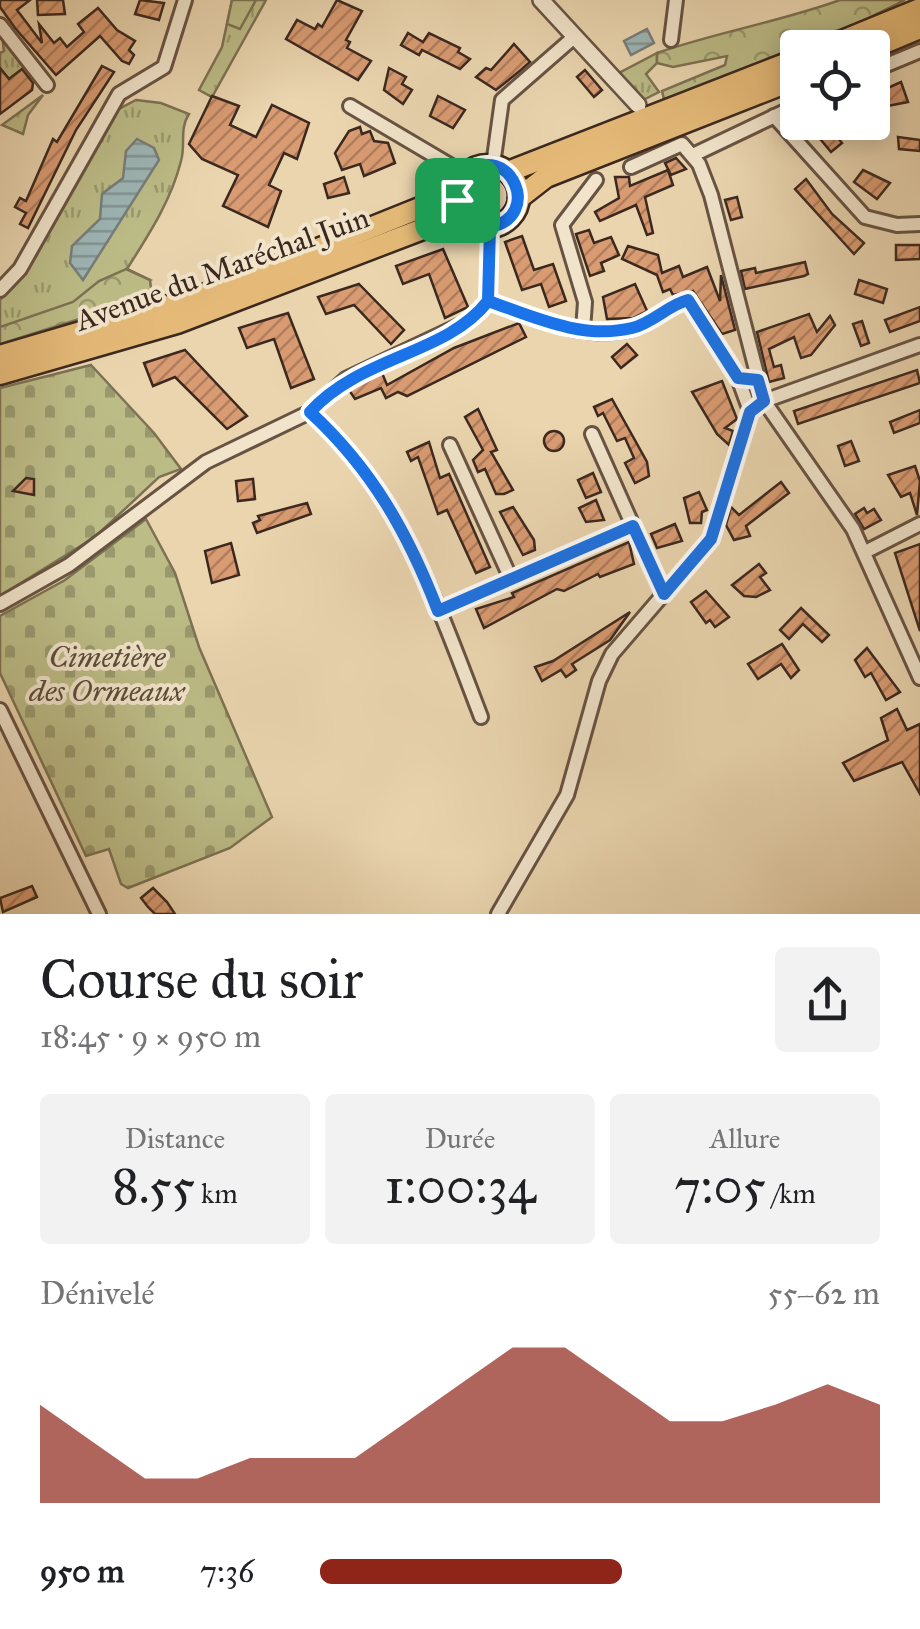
<!DOCTYPE html>
<html lang="fr">
<head>
<meta charset="utf-8">
<style>
	body { margin:0; font-family:"IM FELL Great Primer",serif; background:#f2f2f2; color:#202124; height:100vh; display:flex; flex-direction:column; font-size:38px; white-space:nowrap }
	* { box-sizing:border-box; margin:0 }
	p { font-size:32px; color:#757577 }
	.icon { flex:none; width:55px; height:55px; fill:none; stroke:currentColor; stroke-width:2; stroke-linecap:round; stroke-linejoin:round }
	.map { position:relative; height:914px; overflow:hidden }
	.drawer { display:flex; flex-direction:column; background:#fff; flex:1 }
	.drawer>* { flex:none }
	.tools { position:absolute; left:780px; top:30px; display:grid; gap:20px }
	.tools a { display:grid; place-items:center; width:110px; height:110px; border-radius:10px; background:#fff; box-shadow:0 5px 25px #0003; font-size:50px }
	.pin { position:absolute; display:grid; place-items:center; width:85px; height:85px; color:#fff; margin:-42px; border-radius:20px; box-shadow:0 5px 15px #0006 }
	.round { display:grid; place-items:center; flex:none; width:105px; height:105px; border-radius:10px; background:#f2f2f2 }
	.headline { display:flex; align-items:center; justify-content:space-between; height:170px; padding:0 40px }
	h1 { font-size:55px; font-weight:600; line-height:75px }
	.metrics { display:grid; grid-template-columns:repeat(3,1fr); gap:15px; height:170px; padding:10px 40px }
	.metrics div { display:grid; align-content:center; border-radius:10px; background:#f2f2f2; text-align:center }
	.metrics b { font-size:50px; font-weight:600 }
	.metrics small { font-size:28px; font-weight:400 }
	.metrics p { font-size:28px }
	.chart { height:280px; padding:20px 40px }
	.chart p { display:flex; justify-content:space-between }
	.chart svg { width:100%; height:180px; margin-top:10px; fill:#8f2418; opacity:.7 }
	ul { padding:0 40px; list-style:none; font-size:32px }
	li { display:grid; grid-template-columns:160px 120px 1fr; align-items:center; height:75px }
	li i { height:25px; border-radius:12px; background:#8f2418 }
	.map>svg:first-child { display:block }
	.grass { fill:url(#grass-tufts); stroke:#7c7253; stroke-width:2.5 }
	.forest { fill:url(#forest-crowns); stroke:#7c7253; stroke-width:2.5 }
	.cemetery { fill:url(#cemetery-stones); stroke:#7c7253; stroke-width:2.5 }
	.water { fill:url(#water-rules); stroke:#767d7a; stroke-width:2.5 }
	.building { fill:url(#building-hatch); stroke:#3b281f; stroke-width:2.5 }
	.lines { fill:none; stroke-linecap:round; stroke-linejoin:round }
	.minor-casing { stroke:#675343; stroke-width:18 }
	.tertiary-casing { stroke:#675343; stroke-width:20 }
	.primary-casing { stroke:#3b281f; stroke-width:25 }
	.minor { stroke:#f1e4cb; stroke-width:12 }
	.tertiary { stroke:#f1e4cb; stroke-width:15 }
	.primary { stroke:#e5ba78; stroke-width:20 }
	.route-casing { stroke:#fff; stroke-width:20 }
	.route { stroke:#1a73e8; stroke-width:12 }
	.labels { text-anchor:middle; stroke-width:8; stroke-linejoin:round; paint-order:stroke }
	.street-label { font-size:30px; fill:#3b281f; stroke:#f1e4cb }
	.park-label { font-size:30px; font-style:italic; fill:#5b4d39; stroke:#f1e4cb }
</style>
</head>
<body>
<div class="map">
<svg width="920" height="914" viewBox="0 0 920 914">
	<defs>
		<pattern id="grass-tufts" width="24" height="20" patternUnits="userSpaceOnUse" patternTransform="scale(2.5)"><rect width="24" height="20" fill="#bcbc87"/><path d="M3 7l-1-3M5 7V3M7 7l1-3M15 17l-1-3M17 17v-4M19 17l1-3" fill="none" stroke="#9a996e"/></pattern>
		<pattern id="forest-crowns" width="20" height="18" patternUnits="userSpaceOnUse" patternTransform="scale(2.5)"><rect width="20" height="18" fill="#bcbc87"/><path d="M2 6a3 3 0 1 1 6 0M12 15a3 3 0 1 1 6 0" fill="none" stroke="#9a996e"/></pattern>
		<pattern id="cemetery-stones" width="16" height="16" patternUnits="userSpaceOnUse" patternTransform="scale(2.5)"><rect width="16" height="16" fill="#bcbc87"/><path d="M2 7V4a2 2 0 0 1 4 0v3zM10 15v-3a2 2 0 0 1 4 0v3z" fill="#9a996e"/></pattern>
		<pattern id="water-rules" width="6" height="5" patternUnits="userSpaceOnUse" patternTransform="scale(2.5)"><rect width="6" height="5" fill="#9db6b6"/><path d="M0 2.5h6" fill="none" stroke="#819493"/></pattern>
		<pattern id="building-hatch" width="6" height="6" patternUnits="userSpaceOnUse" patternTransform="scale(2.5)"><rect width="6" height="6" fill="#d99b72"/><path d="M-1 1l2-2M0 6l6-6M5 7l2-2" fill="none" stroke="#b17e5d"/></pattern>
	</defs>
	<rect width="100%" height="100%" fill="#ead5af"/>
	<filter id="stains"><feTurbulence type="fractalNoise" baseFrequency=".002" numOctaves="4"/><feColorMatrix values="0 0 0 0 .2 0 0 0 0 .09 0 0 0 0 .02 0 0 0 .5 -.17"/></filter>
	<radialGradient id="worn" r=".72"><stop offset=".6" stop-color="#630" stop-opacity="0"/><stop offset="1" stop-color="#630" stop-opacity=".3"/></radialGradient>
	<!-- grass -->
	<g class="grass">
		<path d="M232,0H266L212,97L199,90L222,47Z"/>
		<path d="M2,35L24,68L9,79L0,68V53L4,51Z"/>
		<path d="M657,53V63L646,74L659,92L641,101L619,73Z"/>
		<path d="M43,95L28,115L23,134L2,125Z"/>
		<path d="M136,100L161,103L189,114C179,129 186,144 181,161C171,201 149,234 127,269L150,280L0,344V300L20,279L117,110Z"/>
	</g>
	<!-- forest -->
	<g class="forest">
		<path d="M232,0H256L240,29L227,24Z"/>
		<path d="M840,0H905L812,46L665,103L662,91L725,65L727,56L673,67L657,63V53C717,32 779,22 840,0Z"/>
		<path d="M126,269L150,280L152,296L0,344V327L73,302L99,281Z"/>
	</g>
	<!-- cemetery -->
	<g class="cemetery">
		<path d="M91,365L154,433L181,469L159,477L95,537L0,596V388Z"/>
		<path d="M146,519L175,573L199,647L272,817L230,848L128,888L121,884L109,849L86,856L0,673V616L65,580Z"/>
	</g>
	<!-- water -->
	<g class="water">
		<path d="M647,29L654,43L631,55L624,41Z"/>
		<path d="M137,139L154,148L159,160L83,280L70,263L72,246L100,219L102,194L123,178L126,151Z"/>
	</g>
	<!-- building -->
	<g class="building">
		<path d="M0,0H30L17,10L42,43L39,24L54,43L60,38L67,47L84,32L78,24L98,8L117,30L135,41L129,50L134,55L129,64L122,61L100,36L56,75L15,28L0,7Z"/>
		<path d="M37,0H63L65,14L38,15Z"/>
		<path d="M140,0L164,3L159,20L135,14Z"/>
		<path d="M337,0L362,11L346,40L350,42L347,48L371,61L358,80L286,39L297,20L315,29L318,24L322,27Z"/>
		<path d="M408,33L423,42L429,33L460,48L458,52L470,59L460,69L422,50L419,55L401,45Z"/>
		<path d="M514,44L530,62L521,70L496,90L476,77L486,68L491,70Z"/>
		<path d="M102,66L114,72L76,130L28,228L20,224L26,213L15,207L20,198L26,201L53,139L57,142Z"/>
		<path d="M0,68L9,79L22,69L33,83L32,90L0,114Z"/>
		<path d="M389,68L406,77L402,84L412,90L403,104L384,90Z"/>
		<path d="M585,70L602,90L594,97L577,77Z"/>
		<path d="M901,82L908,102L872,109V95Z"/>
		<path d="M212,96L239,106L230,125L256,137L272,105L309,123L297,159L284,153L269,185L281,191L268,227L223,206L238,175L202,159L189,144Z"/>
		<path d="M438,96L465,110L453,128L430,116Z"/>
		<path d="M819,122H831L838,131L834,133L842,143L831,152L812,129Z"/>
		<path d="M360,127L362,134L370,131L374,141L388,143L395,163L364,176L360,164L342,170L335,153L349,131Z"/>
		<path d="M898,137L920,140V151L899,149Z"/>
		<path d="M676,158L686,169L671,175L665,163Z"/>
		<path d="M668,170L673,185L645,197L653,233L647,235L636,205L600,221L595,212L619,198L615,177H629L630,186Z"/>
		<path d="M863,170L890,183L877,199L854,182Z"/>
		<path d="M344,177L349,193L328,198L324,184Z"/>
		<path d="M806,179L832,214L864,243L854,254L795,189Z"/>
		<path d="M737,197L742,217L731,220L725,200Z"/>
		<path d="M589,230L594,243L611,237L619,255L601,263L604,271L590,276L576,234Z"/>
		<path d="M522,236L534,270L553,264L566,301L549,307L541,284L522,290L505,242Z"/>
		<path d="M896,245H920V259L896,260Z"/>
		<path d="M628,246L658,255L662,273L679,266L683,277L707,267L720,301L721,275L735,330L722,334L693,291L673,295L670,289L663,292L657,275L622,259Z"/>
		<path d="M443,249L468,307L445,318L429,274L403,284L396,266Z"/>
		<path d="M805,262L808,274L804,276L745,289L741,271L755,268L756,273Z"/>
		<path d="M859,280L887,289L883,303L855,294Z"/>
		<path d="M359,284L404,330L391,344L354,305L326,314L318,297Z"/>
		<path d="M635,284L647,311L633,318L607,319L603,297Z"/>
		<path d="M920,307V321L890,332L885,320Z"/>
		<path d="M288,313L314,379L291,388L274,339L247,348L239,328Z"/>
		<path d="M809,314L817,332L830,316L835,325L811,355L801,358L794,337L769,349L774,367L781,365L784,378L769,382L757,332Z"/>
		<path d="M862,321L869,343L861,346L853,324Z"/>
		<path d="M519,323L526,337L407,396L398,392L386,398L381,388L355,399L349,390L382,373L387,385L454,348Z"/>
		<path d="M627,344L637,355L621,368L612,357Z"/>
		<path d="M185,350L247,416L227,429L175,377L153,386L144,363Z"/>
		<path d="M917,370L920,383L798,424L794,411Z"/>
		<path d="M722,381L737,419L725,428L733,431L729,445L717,434L692,392Z"/>
		<path d="M612,399L647,462L649,476L635,483L625,463L634,458L625,438L617,441L603,413L598,416L594,407Z"/>
		<path d="M478,409L497,450L491,452L513,490L504,494H496L485,469L478,472L473,460L483,450L465,417Z"/>
		<path d="M920,410V423L894,433L890,422Z"/>
		<circle cx="554" cy="441" r="10"/>
		<path d="M851,441L859,461L845,466L838,446Z"/>
		<path d="M429,442L440,478L449,474L490,567L476,573L447,510L438,514L418,457L411,461L407,452Z"/>
		<path d="M915,466L920,481L917,515L910,493L901,497L888,475Z"/>
		<path d="M593,473L601,492L586,498L578,480Z"/>
		<path d="M26,478L34,479V495L13,491Z"/>
		<path d="M253,479L255,499L238,501L236,481Z"/>
		<path d="M781,482L789,493L746,526L750,536L734,540L726,525L731,507L739,515Z"/>
		<path d="M699,492L707,510L702,512L701,523H690L684,498Z"/>
		<path d="M596,500L604,520L586,522L579,508Z"/>
		<path d="M307,503L311,514L257,533L253,523L260,520L258,516Z"/>
		<path d="M513,507L534,540L535,550L523,555L500,512Z"/>
		<path d="M864,508L867,513L874,509L881,520L864,529L855,514Z"/>
		<path d="M675,524L682,541L657,548L651,534Z"/>
		<path d="M629,542L634,564L600,577L598,574L564,591L557,589L484,628L476,609L514,597L512,593Z"/>
		<path d="M231,543L239,575L212,583L205,551Z"/>
		<path d="M920,544V631L895,553Z"/>
		<path d="M759,564L766,573L760,577L770,590L756,597L744,596L732,585Z"/>
		<path d="M706,591L729,617L715,627L710,620L706,623L691,602Z"/>
		<path d="M801,608L829,635L822,642L803,624L789,639L780,630Z"/>
		<path d="M630,612L610,640L572,664L576,670L566,677L561,670L542,681L535,667L553,661Z"/>
		<path d="M782,644L799,670L791,678L781,664L758,679L748,664Z"/>
		<path d="M867,648L900,692L886,700L871,673L865,677L855,660Z"/>
		<path d="M897,709L907,730L920,724V794L902,762L854,781L843,763L888,740L881,718Z"/>
		<path d="M32,886L37,897L3,912L0,898Z"/>
		<path d="M153,888L167,902L175,914H155L148,907L141,898Z"/>
	</g>
	<g class="lines">
		<!-- minor casing -->
		<g class="minor-casing">
			<g id="minor">
				<path d="M0,25L47,85"/>
				<path d="M671,40L676,0"/>
				<path d="M872,71L920,51"/>
				<path d="M350,106L465,174"/>
				<path d="M774,116L865,217L897,225L920,224"/>
				<path d="M693,155L798,105"/>
				<path d="M493,165L502,100L573,38"/>
				<path d="M631,167L682,144L699,164L711,195L764,401L853,529L920,678"/>
				<path d="M0,290L20,269L119,94L164,67L185,0"/>
				<path d="M488,301C534,317 590,345 640,326C657,319 670,305 688,300L738,378L758,380"/>
				<path d="M583,330L585,302L562,225L596,180"/>
				<path d="M738,378L750,411"/>
				<path d="M310,412C401,495 438,605 481,717"/>
				<path d="M592,434L633,526"/>
				<path d="M450,445L511,579"/>
				<path d="M865,552L920,524"/>
				<path d="M0,604L69,565L206,462L310,412L346,379L469,321L488,301L490,227"/>
				<path d="M438,611L633,526L663,594"/>
				<path d="M0,710L99,914"/>
				<path d="M498,914L567,795L599,681L612,654L711,539L750,411L764,401L920,345"/>
			</g>
		</g>
		<!-- tertiary casing -->
		<g class="tertiary-casing">
			<path id="tertiary" d="M541,0L638,105"/>
		</g>
		<!-- primary casing -->
		<g class="primary-casing">
			<g id="primary">
				<path d="M825,48L920,9"/>
				<path d="M872,48L920,28"/>
				<circle cx="488" cy="196" r="31"/>
				<path d="M508,172L798,59"/>
				<path d="M519,198L546,177L798,78"/>
				<path d="M0,356L196,298L457,193"/>
				<path d="M0,374L177,323L462,214"/>
			</g>
		</g>
		<!-- minor -->
		<use href="#minor" class="minor"/>
		<!-- tertiary -->
		<use href="#tertiary" class="tertiary"/>
		<!-- primary -->
		<use href="#primary" class="primary"/>
	</g>
	<g class="lines">
		<!-- route casing -->
		<g class="route-casing">
			<path id="route" d="M457,200L468,220L490,227L488,301C446,355 362,355 310,412C372,469 408,533 438,611L633,526L664,594L711,539L750,412L764,401L758,380L738,378L688,300C668,305 653,323 632,328C582,340 534,317 488,301L490,227C544,217 510,139 465,174L457,200"/>
		</g>
		<!-- route -->
		<use href="#route" class="route"/>
	</g>
	<g class="labels">
		<!-- street labels -->
		<g class="street-label">
			<text transform="translate(222 269) rotate(-20)" y="10">Avenue du Maréchal Juin</text>
		</g>
		<!-- park labels -->
		<g class="park-label">
			<text x="107" y="667">Cimetière<tspan x="107" dy="34">des Ormeaux</tspan></text>
		</g>
	</g>
	<rect width="100%" height="100%" filter="url(#stains)"/>
	<rect width="100%" height="100%" fill="url(#worn)"/>
</svg>
<div class="tools">
<a><svg class="icon" aria-label="locate" viewBox="0 0 24 24"><circle cx="12" cy="12" r="6"/><path d="M12 2v4M12 18v4M2 12h4M18 12h4"/></svg></a>
</div>
<div class="pin" style="left:457px;top:200px;background:#1e9e55"><svg class="icon" aria-label="arrive" viewBox="0 0 24 24"><path d="M6 21V4h12l-3 4 3 4H6"/></svg></div>
</div>
<section class="drawer">
<div class="headline"><div><h1>Course du soir</h1><p>18:45 · 9 × 950 m</p></div><a class="round"><svg class="icon" aria-label="share" viewBox="0 0 24 24"><path d="M12 15V3M7 8l5-5 5 5M5 13v7h14v-7"/></svg></a></div>
<div class="metrics">
<div><p>Distance</p><b>8.55<small> km</small></b></div>
<div><p>Durée</p><b>1:00:34</b></div>
<div><p>Allure</p><b>7:05<small> /km</small></b></div>
</div>
<div class="chart"><p><span>Dénivelé</span>55–62 m</p>
<svg viewBox="0 0 160 44" preserveAspectRatio="none"><path d="M0 44V20L10 29L20 38L30 38L40 33L50 33L60 33L70 24L80 15L90 6L100 6L110 15L120 24L130 24L140 20L150 15L160 20V44z"/></svg>
</div>
<ul>
<li><b>950 m</b>7:36<i style="width:54%"></i></li>
</ul>
</section>
</body>
</html>
